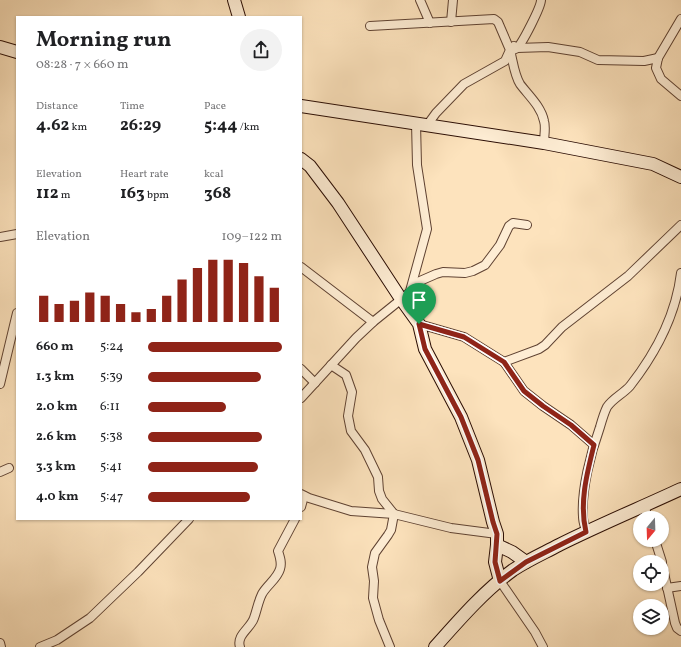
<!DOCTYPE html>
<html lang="en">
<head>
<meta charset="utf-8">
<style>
	body { margin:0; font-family:Vollkorn,serif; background:#f2f2f2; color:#202124; height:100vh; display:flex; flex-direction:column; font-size:15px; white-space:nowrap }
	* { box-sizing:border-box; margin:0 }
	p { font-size:13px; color:#757577 }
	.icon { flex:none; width:22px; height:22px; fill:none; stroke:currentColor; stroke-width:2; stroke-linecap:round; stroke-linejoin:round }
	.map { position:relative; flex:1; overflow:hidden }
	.sheet { position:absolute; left:16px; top:16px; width:286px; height:504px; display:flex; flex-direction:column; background:#fff; border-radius:0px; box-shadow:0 1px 3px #0004 }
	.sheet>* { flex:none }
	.needle { width:26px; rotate:199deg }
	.buttons { position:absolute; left:633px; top:511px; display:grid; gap:8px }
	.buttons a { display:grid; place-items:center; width:36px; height:36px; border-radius:50%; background:#fff; box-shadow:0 1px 3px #0004; font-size:20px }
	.pin { position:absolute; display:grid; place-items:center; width:34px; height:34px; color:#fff; margin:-41px -17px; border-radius:50% 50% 50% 0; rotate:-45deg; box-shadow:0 0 4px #0007 }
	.pin .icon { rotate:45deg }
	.round { display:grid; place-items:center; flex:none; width:42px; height:42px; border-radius:21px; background:#f2f2f2 }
	.overview { display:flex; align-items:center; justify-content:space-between; height:68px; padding:0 20px }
	h1 { font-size:22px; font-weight:700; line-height:30px }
	.metrics { display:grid; grid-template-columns:repeat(3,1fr); gap:6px; height:68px; padding:4px 20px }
	.metrics div { display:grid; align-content:center }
	.metrics b { font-size:17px; font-weight:700 }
	.metrics small { font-size:11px; font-weight:400 }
	.metrics p { font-size:11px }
	.chart { height:112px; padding:8px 20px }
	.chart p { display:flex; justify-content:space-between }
	.chart svg { width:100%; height:72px; margin-top:4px; stroke:#8f2418; stroke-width:6 }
	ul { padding:0 20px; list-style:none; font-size:13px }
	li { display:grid; grid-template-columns:64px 48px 1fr; align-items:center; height:30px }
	li i { height:10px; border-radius:5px; background:#8f2418 }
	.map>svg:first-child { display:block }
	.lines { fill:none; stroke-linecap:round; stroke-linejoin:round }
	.street-casing { stroke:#5f4232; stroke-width:10 }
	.secondary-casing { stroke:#2a0c03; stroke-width:14 }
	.street { stroke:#feedd4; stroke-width:8 }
	.secondary { stroke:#feedd4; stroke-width:12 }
	.route-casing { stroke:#fff; stroke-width:8 }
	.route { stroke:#8f2418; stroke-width:5 }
</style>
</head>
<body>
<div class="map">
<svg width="681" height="647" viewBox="0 0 681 647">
	<rect width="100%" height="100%" fill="#fde3bd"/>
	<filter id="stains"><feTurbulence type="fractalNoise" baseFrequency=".005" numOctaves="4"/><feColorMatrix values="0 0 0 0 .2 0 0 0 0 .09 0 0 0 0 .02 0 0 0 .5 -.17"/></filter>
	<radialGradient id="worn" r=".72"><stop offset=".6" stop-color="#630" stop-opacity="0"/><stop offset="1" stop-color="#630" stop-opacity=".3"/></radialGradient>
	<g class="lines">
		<!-- street casing -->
		<g class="street-casing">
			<g id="street">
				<path d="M420,0L430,23"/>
				<path d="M541,0C541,7 522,44 517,48C515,50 512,50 510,50C513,61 514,74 520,84C528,95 541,106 544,121C546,127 544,136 544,143"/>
				<path d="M681,19L658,58L656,68L661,79L681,96"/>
				<path d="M451,22L453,0"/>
				<path d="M370,26L494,19L498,22L510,50L505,61L464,84L436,113L428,124"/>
				<path d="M514,46L517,48L548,47L580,52L598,60L644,61L658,58"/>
				<path d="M0,237L17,234"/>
				<path d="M301,267L373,322"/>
				<path d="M410,291L427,229L417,165L416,123"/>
				<path d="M419,324L464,337L504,362L524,391L543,406L571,425L594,445"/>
				<path d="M504,362L539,349L545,345L562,327L628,276L681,225"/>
				<path d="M331,365L346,375L352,392L348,416L351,431L365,450L378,477L379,491L382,499L394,514"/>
				<path d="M301,369L315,383"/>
				<path d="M0,384L17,313"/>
				<path d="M301,398L356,338L373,322L409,293L420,281L436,274L443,272L465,273L473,271L485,265L500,245L509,226L513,223L527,225"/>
				<path d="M0,472L9,468"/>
				<path d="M301,494L309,498L351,511L394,514L451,528L497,534"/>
				<path d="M645,505L647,518"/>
				<path d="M301,507L304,496"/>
				<path d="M586,531C585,527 583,522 583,517C581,490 591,452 600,427C602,420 604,413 607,407C613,398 623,394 630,386C655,354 676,315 681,273"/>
				<path d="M655,540L662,562"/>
				<path d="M662,564L675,623L677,628L681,631"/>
				<path d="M500,581L535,632L543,647"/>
				<path d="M667,588L681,586"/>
				<path d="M0,643L1,647"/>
				<path d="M40,647L57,640L90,618L138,572L189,519"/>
				<path d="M240,647C236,635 251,628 254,618C257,610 258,602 262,594C267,585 277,579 280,569C282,563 280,557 278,551L295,519"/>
				<path d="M390,647L379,620L373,598L374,581L372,567L375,553L388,535L391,530L394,514"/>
			</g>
		</g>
		<!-- secondary casing -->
		<g class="secondary-casing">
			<g id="secondary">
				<path d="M234,0L239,17"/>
				<path d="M0,47L17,52"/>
				<path d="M301,106L544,143L653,164L681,177"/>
				<path d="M301,159L310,166L338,203L401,299L419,324L425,349L461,417L478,460L493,522L497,534V545L495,562L500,581"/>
				<path d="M497,545L512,552L526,562"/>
				<path d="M435,647C459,620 484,591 513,570C528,560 544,553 559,545C599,525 640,508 681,489"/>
			</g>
		</g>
		<!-- street -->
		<use href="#street" class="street"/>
		<!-- secondary -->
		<use href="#secondary" class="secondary"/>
	</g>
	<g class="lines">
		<!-- route casing -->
		<g class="route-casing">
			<path id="route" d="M419,324L464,337L504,362L524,391L543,406L571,425L594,445C587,473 579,503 586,532L526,562L500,581L495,562L497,534L493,522L478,460L461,417L425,349Z"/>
		</g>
		<!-- route -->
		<use href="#route" class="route"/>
	</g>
	<rect width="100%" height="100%" filter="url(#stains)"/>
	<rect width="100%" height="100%" fill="url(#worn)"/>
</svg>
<div class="buttons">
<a><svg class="needle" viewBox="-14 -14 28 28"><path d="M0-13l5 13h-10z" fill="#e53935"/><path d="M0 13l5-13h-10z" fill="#757577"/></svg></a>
<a><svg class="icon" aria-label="locate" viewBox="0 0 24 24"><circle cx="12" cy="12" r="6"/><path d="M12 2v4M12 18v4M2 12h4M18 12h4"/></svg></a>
<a><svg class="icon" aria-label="layers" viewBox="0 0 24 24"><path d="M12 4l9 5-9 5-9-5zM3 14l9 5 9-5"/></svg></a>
</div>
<div class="pin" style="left:419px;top:324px;background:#1e9e55"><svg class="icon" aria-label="arrive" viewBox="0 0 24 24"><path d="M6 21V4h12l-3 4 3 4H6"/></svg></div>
<section class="sheet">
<div class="overview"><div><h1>Morning run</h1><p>08:28 · 7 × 660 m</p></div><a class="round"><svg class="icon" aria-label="share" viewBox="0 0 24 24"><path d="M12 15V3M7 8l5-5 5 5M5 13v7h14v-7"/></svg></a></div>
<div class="metrics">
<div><p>Distance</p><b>4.62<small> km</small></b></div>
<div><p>Time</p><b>26:29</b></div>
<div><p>Pace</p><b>5:44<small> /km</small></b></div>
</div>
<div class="metrics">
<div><p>Elevation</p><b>112<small> m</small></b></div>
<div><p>Heart rate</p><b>163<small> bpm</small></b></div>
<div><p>kcal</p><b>368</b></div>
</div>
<div class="chart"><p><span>Elevation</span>109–122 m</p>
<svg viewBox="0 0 160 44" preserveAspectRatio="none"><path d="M5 44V28M15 44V33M25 44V31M35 44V26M45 44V28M55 44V33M65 44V38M75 44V36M85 44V28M95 44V18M105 44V11M115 44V6M125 44V6M135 44V8M145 44V16M155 44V23"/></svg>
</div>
<ul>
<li><b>660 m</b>5:24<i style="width:100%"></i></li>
<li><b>1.3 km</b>5:39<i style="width:84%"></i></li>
<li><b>2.0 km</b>6:11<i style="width:58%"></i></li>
<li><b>2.6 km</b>5:38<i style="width:85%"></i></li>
<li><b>3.3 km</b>5:41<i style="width:82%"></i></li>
<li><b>4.0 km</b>5:47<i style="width:76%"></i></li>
</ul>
</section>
</div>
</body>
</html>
